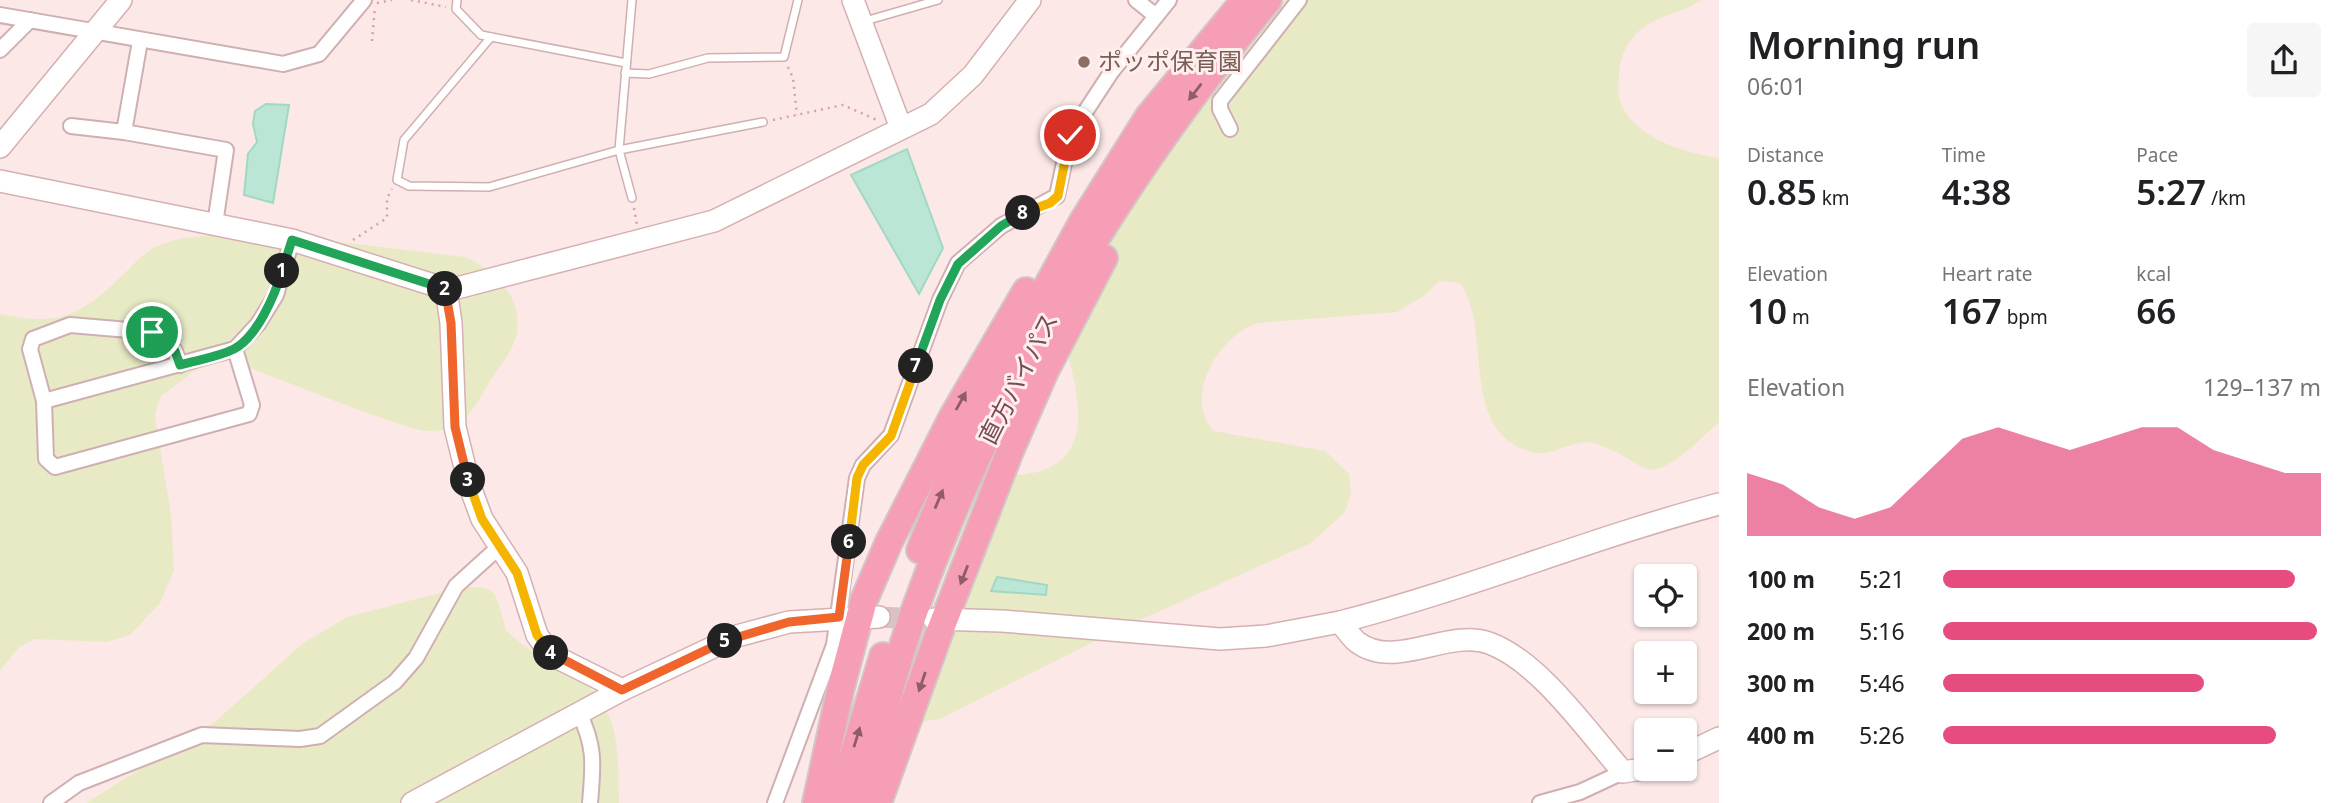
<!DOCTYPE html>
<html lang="en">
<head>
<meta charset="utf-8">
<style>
	body { margin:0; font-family:"Noto Sans","Noto Sans JP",sans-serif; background:#f6f6f6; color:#202124; height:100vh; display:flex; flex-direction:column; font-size:26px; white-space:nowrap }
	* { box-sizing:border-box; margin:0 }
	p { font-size:23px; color:#757577 }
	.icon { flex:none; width:38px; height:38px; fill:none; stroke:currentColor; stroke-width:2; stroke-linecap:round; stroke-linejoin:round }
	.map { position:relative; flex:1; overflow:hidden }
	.side { display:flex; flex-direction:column; background:#fff; width:630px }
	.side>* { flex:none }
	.controls { position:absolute; left:1634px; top:564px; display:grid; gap:14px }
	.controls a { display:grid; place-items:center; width:63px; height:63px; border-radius:7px; background:#fff; box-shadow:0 2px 5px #0004; font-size:35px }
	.pin { position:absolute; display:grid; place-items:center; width:60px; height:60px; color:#fff; margin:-30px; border:4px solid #fff; border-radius:50%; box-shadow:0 2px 7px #0007 }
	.km { position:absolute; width:35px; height:35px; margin:-18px; border-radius:50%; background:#222; color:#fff; font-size:19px; line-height:35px; text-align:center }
	.round { display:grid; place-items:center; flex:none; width:74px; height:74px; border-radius:7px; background:#f6f6f6 }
	.headline { display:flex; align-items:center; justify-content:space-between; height:119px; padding:0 28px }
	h1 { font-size:38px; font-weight:600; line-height:52px }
	.figures { display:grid; grid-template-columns:repeat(3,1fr); gap:10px; height:119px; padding:7px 28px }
	.figures div { display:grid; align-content:center }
	.figures b { font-size:35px; font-weight:600 }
	.figures small { font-size:19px; font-weight:400 }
	.figures p { font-size:19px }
	.chart { height:196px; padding:14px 28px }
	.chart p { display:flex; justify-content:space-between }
	.chart svg { width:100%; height:126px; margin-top:7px; fill:#e64c7d; opacity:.7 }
	ul { padding:0 28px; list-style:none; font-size:23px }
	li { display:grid; grid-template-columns:112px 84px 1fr; align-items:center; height:52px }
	li i { height:18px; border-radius:9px; background:#e64c7d }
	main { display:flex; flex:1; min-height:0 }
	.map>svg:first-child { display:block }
	.green { fill:#e8eac5 }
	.water { fill:#bbe6d5; stroke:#a1d8c3; stroke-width:2 }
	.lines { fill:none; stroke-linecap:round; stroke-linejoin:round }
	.secondary-tunnel { stroke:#dac1c2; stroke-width:21; stroke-dasharray:21 10; stroke-linecap:butt }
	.lane-casing { stroke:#d0afb2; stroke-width:10 }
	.street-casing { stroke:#d0afb2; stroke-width:18 }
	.secondary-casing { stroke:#d6afb2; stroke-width:24 }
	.highway-casing { stroke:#d3c5c8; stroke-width:30 }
	.path { stroke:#d7a1a9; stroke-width:2.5; stroke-dasharray:2 5; stroke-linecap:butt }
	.lane { stroke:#fff; stroke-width:7 }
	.street { stroke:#fff; stroke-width:14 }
	.secondary { stroke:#fff; stroke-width:21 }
	.highway { stroke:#f69eb6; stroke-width:26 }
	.oneway { fill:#905c67 }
	.split-1-casing { stroke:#fff; stroke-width:14 }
	.split-2-casing { stroke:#fff; stroke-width:14 }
	.split-3-casing { stroke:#fff; stroke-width:14 }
	.split-4-casing { stroke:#fff; stroke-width:14 }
	.split-5-casing { stroke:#fff; stroke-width:14 }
	.split-6-casing { stroke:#fff; stroke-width:14 }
	.split-7-casing { stroke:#fff; stroke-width:14 }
	.split-8-casing { stroke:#fff; stroke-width:14 }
	.split-9-casing { stroke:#fff; stroke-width:14 }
	.split-1 { stroke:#22a559; stroke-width:9 }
	.split-2 { stroke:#22a559; stroke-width:9 }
	.split-3 { stroke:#f0652b; stroke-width:9 }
	.split-4 { stroke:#f5b400; stroke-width:9 }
	.split-5 { stroke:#f0652b; stroke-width:9 }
	.split-6 { stroke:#f0652b; stroke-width:9 }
	.split-7 { stroke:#f5b400; stroke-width:9 }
	.split-8 { stroke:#22a559; stroke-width:9 }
	.split-9 { stroke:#f5b400; stroke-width:9 }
	.education-dot { fill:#8d6e63; stroke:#ffeeed; stroke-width:2.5 }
	.labels { text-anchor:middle; stroke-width:6; stroke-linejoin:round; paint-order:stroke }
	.education-label { font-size:24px; fill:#785e54; stroke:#ffeeed; text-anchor:start }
	.street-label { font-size:24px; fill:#764b53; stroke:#ffeeed }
</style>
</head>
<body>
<main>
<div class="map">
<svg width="1719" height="803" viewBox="0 0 1719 803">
	<rect width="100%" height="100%" fill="#fce8e7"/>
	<!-- green -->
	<g class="green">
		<path d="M1235,0H1701C1682,14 1657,15 1639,31C1626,43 1620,57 1619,74C1619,81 1617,94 1620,101C1633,138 1685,153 1719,158V422C1704,435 1665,478 1645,468C1628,460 1616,450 1597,444C1573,436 1555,459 1530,452C1457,429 1494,331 1460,283L1439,281L1424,296L1397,312L1258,323C1221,333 1181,397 1214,431L1325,451L1349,474L1351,493L1345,512L1311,543L1109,634L940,719L920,722L909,688L973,485C986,473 1002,476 1019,475C1105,468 1077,385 1060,330Z"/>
		<path d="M230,234L290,236L465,257C497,270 527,302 515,340C510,354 498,369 490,381C476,406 465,429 433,431C416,432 398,423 382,418C329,400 278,378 226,359L211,362L193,372L161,396L157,407L155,417L171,514L174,570L160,603L130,635L107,642L35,639L19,647L0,671V314C63,327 81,315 126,272C136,262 146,250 160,245C181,236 207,236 230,234Z"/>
		<path d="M463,587C492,587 495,587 502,616C504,620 504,628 507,631C517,643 546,659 560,667C621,699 618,741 619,803H86L216,721L302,644L347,617Z"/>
	</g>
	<!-- water -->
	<g class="water">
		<path d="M266,104L289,105L273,203L244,195L248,154L257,142L253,124L255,111Z"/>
		<path d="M907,149L943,248L919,294L851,175Z"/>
		<path d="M997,577L1047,585L1046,595L991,591Z"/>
	</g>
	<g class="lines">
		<!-- secondary-tunnel -->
		<path class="secondary-tunnel" d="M879,617L926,619"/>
		<!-- lane casing -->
		<g class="lane-casing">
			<g id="lane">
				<path d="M457,0L456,9L481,35L626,63"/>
				<path d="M865,21L938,0"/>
				<path d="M491,37L404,140L397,180L409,186L489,187L619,150L763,122"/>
				<path d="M625,73L649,74L708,58L784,57L798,0"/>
				<path d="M632,198L619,150L632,0"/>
			</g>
		</g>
		<!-- street casing -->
		<g class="street-casing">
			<g id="street">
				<path d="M1136,0L1156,16"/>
				<path d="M0,15L283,64L319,54L364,0"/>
				<path d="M140,41L124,132L226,150L215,224"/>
				<path d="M0,50L30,20"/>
				<path d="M71,126L124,132"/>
				<path d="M1230,129L1220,109V101L1299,0"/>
				<path d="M180,365L175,351L152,332L70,325L33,339L30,349L44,401L46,459L55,467L249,414L252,405L235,349"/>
				<path d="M44,401L235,349L258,324L276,295L292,240"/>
				<path d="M579,713C596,747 593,767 590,803"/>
				<path d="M51,803L79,783L202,735L300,739L320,736L395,682L416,658L456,586L499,547"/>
				<path d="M775,803L834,645L857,478L863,465L891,435L940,300L958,263L1001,226L1057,196L1070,135L1112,71L1169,0"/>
				<path d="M1540,803L1580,792L1623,772"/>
			</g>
		</g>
		<!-- secondary casing -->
		<g class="secondary-casing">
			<g id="secondary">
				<path d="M853,0L901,128"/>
				<path d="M0,147L121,0"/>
				<path d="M0,181L292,240L446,289L457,288L714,221L931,114L973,75L1030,0"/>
				<path d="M446,289L451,323L455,427L469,484L482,519L517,573L537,635L546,648L558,658L622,690"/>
				<path d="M934,619L1002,621L1220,639L1266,636L1340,622C1345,628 1351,637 1357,642C1395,671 1448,628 1489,643C1539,661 1588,732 1623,772L1649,768"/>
				<path d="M1340,622C1468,589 1591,538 1719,504"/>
				<path d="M1685,754L1719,738"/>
				<path d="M412,803L622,690L737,636L789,622L879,617"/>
			</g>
		</g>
		<!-- highway casing -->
		<g class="highway-casing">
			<g id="highway">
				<path d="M920,550L974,420L1083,221L1149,116L1245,0"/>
				<path d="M816,803L841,687L864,600L889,542L953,416L1026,291"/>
				<path d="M839,803L883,656"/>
				<path d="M859,803C876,740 892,676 913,615C992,391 1117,183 1268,0"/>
				<path d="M878,803L938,636L1010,451L1045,371L1104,258"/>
			</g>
		</g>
		<!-- path -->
		<g class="path">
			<path d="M411,0L446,7"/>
			<path d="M377,3L392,0"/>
			<path d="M372,41L375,6"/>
			<path d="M788,67L793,78L797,115"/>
			<path d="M773,120L843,105L877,120"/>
			<path d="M634,208L637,225"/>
			<path d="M353,240L387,218V198L392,189"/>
		</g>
		<!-- lane -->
		<use href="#lane" class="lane"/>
		<!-- street -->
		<use href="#street" class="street"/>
		<!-- secondary -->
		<use href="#secondary" class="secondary"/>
		<!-- highway -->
		<use href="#highway" class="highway"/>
	</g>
	<!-- one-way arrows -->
	<defs><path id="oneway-solid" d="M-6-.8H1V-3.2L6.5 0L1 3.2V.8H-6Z" transform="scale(1.75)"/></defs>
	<g class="oneway">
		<use href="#oneway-solid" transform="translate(1195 92) rotate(128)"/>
		<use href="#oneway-solid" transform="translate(961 401) rotate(-61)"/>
		<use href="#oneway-solid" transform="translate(939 499) rotate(-67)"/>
		<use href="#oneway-solid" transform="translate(964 575) rotate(111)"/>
		<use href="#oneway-solid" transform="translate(922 682) rotate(109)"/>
		<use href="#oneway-solid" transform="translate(857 737) rotate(-73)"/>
	</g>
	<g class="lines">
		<!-- split-1 casing -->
		<g class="split-1-casing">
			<path id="split-1" d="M152,332L175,351L180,365C197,360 218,357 234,349C257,337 275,295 282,271"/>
		</g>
		<!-- split-2 casing -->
		<g class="split-2-casing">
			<path id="split-2" d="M282,271L292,240L445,289"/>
		</g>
		<!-- split-3 casing -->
		<g class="split-3-casing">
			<path id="split-3" d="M445,289L451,323L455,427L468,480"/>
		</g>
		<!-- split-4 casing -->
		<g class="split-4-casing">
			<path id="split-4" d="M468,480L482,519L517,573L537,635L551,653"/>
		</g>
		<!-- split-5 casing -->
		<g class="split-5-casing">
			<path id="split-5" d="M551,653L622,690L725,641"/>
		</g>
		<!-- split-6 casing -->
		<g class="split-6-casing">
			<path id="split-6" d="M725,641L789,622L839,617L849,542"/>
		</g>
		<!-- split-7 casing -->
		<g class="split-7-casing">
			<path id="split-7" d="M849,542L857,478L863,465L891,436L916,366"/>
		</g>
		<!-- split-8 casing -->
		<g class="split-8-casing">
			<path id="split-8" d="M916,366L940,300L958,264L1001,226L1023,213"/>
		</g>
		<!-- split-9 casing -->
		<g class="split-9-casing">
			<path id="split-9" d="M1023,213L1050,203L1058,196L1070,135"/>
		</g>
		<!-- split-1 -->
		<use href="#split-1" class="split-1"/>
		<!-- split-2 -->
		<use href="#split-2" class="split-2"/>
		<!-- split-3 -->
		<use href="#split-3" class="split-3"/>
		<!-- split-4 -->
		<use href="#split-4" class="split-4"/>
		<!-- split-5 -->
		<use href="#split-5" class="split-5"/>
		<!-- split-6 -->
		<use href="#split-6" class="split-6"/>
		<!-- split-7 -->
		<use href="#split-7" class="split-7"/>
		<!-- split-8 -->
		<use href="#split-8" class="split-8"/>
		<!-- split-9 -->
		<use href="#split-9" class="split-9"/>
	</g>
	<!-- markers -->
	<circle class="education-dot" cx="1084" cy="62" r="7"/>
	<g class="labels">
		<!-- education labels -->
		<g class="education-label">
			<text x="1098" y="70">ポッポ保育園</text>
		</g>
		<!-- street labels -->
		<g class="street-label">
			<text transform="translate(1019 379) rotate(-63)" y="8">直方バイパス</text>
		</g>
	</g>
</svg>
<div class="controls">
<a><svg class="icon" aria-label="locate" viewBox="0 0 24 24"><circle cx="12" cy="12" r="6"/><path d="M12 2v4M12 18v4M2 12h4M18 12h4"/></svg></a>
<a>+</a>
<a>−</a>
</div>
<div class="pin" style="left:152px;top:332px;background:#1e9e55"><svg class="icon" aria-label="arrive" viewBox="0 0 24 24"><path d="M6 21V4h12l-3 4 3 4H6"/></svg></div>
<div class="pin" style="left:1070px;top:135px;background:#d93025"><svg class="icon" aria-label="check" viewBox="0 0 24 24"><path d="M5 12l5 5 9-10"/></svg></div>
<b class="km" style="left:282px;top:271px">1</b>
<b class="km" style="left:445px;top:289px">2</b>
<b class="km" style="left:468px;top:480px">3</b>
<b class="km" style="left:551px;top:653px">4</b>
<b class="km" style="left:725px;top:641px">5</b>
<b class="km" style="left:849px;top:542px">6</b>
<b class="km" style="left:916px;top:366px">7</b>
<b class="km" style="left:1023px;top:213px">8</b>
</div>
<section class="side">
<div class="headline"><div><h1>Morning run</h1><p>06:01</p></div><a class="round"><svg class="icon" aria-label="share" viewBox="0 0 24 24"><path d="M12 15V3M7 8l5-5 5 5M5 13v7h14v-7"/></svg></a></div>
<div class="figures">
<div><p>Distance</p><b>0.85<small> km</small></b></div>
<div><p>Time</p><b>4:38</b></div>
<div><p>Pace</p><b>5:27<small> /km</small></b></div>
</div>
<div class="figures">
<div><p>Elevation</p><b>10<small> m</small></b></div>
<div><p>Heart rate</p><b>167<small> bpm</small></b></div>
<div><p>kcal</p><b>66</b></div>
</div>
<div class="chart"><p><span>Elevation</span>129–137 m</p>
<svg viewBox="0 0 160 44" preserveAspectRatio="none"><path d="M0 44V22L10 26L20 34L30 38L40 34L50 22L60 10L70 6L80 10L90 14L100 10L110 6L120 6L130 14L140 18L150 22L160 22V44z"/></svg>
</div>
<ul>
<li><b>100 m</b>5:21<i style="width:93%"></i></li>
<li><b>200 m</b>5:16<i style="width:99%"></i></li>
<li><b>300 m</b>5:46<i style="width:69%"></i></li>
<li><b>400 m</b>5:26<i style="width:88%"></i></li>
</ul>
</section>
</main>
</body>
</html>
